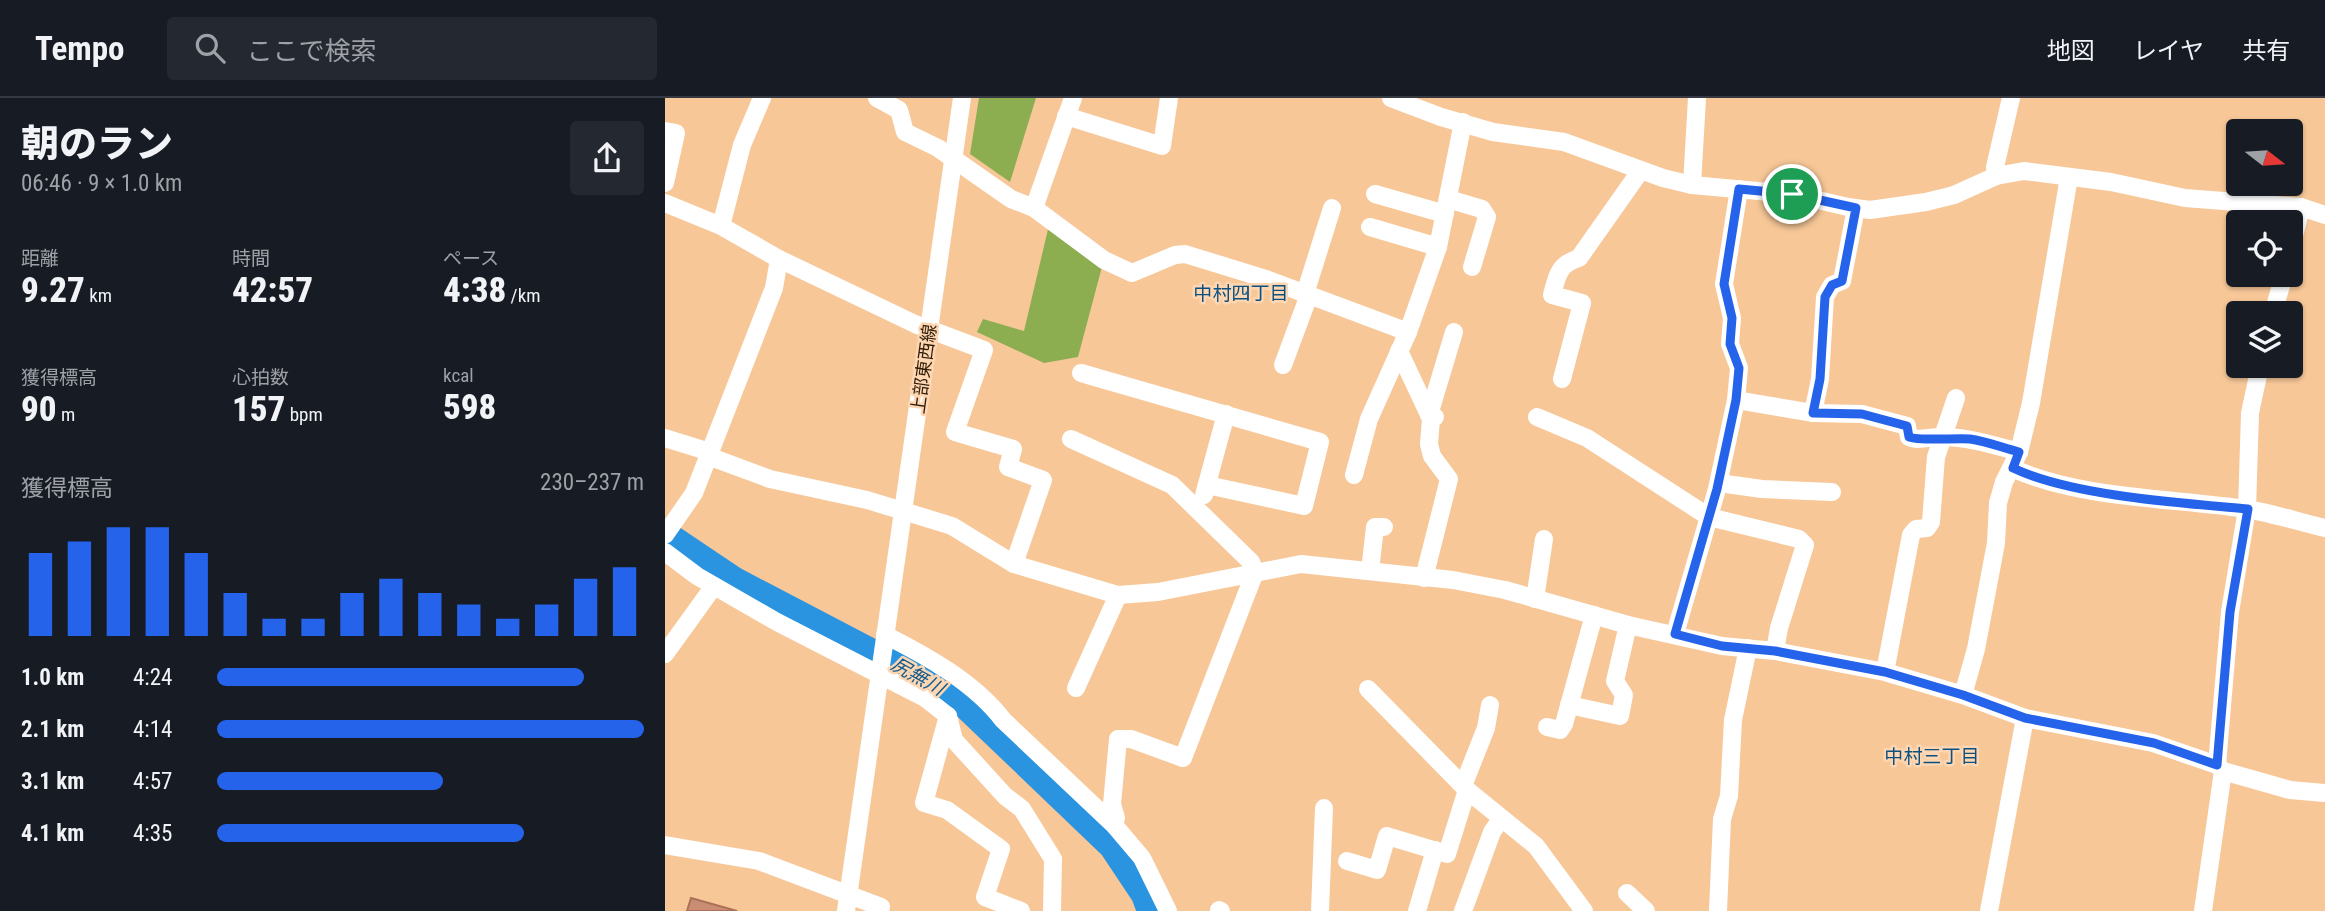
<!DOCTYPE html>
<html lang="ja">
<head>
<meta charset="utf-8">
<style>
	body { margin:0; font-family:"Roboto Condensed","Noto Sans JP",sans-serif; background:#242831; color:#f1f3f6; height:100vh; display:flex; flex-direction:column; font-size:26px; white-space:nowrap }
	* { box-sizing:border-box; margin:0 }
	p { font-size:23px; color:#9ea1a6 }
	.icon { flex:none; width:38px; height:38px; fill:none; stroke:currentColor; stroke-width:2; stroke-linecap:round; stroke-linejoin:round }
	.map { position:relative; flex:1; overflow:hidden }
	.details { display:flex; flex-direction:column; background:#171b24; width:665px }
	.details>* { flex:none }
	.needle { width:46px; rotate:107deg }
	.tools { position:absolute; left:1561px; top:21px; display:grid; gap:14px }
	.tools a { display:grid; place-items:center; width:77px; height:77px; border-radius:7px; background:#171b24; box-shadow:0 2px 5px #0004; font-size:35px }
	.pin { position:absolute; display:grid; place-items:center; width:60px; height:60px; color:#fff; margin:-30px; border:4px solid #fff; border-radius:50%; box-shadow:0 2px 7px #0007 }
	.round { display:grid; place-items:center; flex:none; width:74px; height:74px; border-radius:7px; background:#242831 }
	.head { display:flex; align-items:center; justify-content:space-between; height:119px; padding:0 21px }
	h1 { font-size:38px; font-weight:800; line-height:52px }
	.stats { display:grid; grid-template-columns:repeat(3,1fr); gap:10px; height:119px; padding:7px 21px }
	.stats div { display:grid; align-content:center }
	.stats b { font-size:35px; font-weight:800 }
	.stats small { font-size:19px; font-weight:400 }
	.stats p { font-size:19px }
	.chart { height:196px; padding:14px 21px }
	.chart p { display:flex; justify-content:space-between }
	.chart svg { width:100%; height:126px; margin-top:7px; stroke:#2563eb; stroke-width:6 }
	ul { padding:0 21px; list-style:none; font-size:23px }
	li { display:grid; grid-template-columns:112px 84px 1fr; align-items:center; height:52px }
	li i { height:18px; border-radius:9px; background:#2563eb }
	header { display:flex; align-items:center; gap:42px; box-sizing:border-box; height:98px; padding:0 35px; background:#171b24; border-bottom:2px solid #363941 }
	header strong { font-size:33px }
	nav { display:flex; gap:38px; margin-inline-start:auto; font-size:24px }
	.search { width:490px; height:63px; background:#242831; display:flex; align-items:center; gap:18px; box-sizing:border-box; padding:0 24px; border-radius:7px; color:#9ea1a6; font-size:26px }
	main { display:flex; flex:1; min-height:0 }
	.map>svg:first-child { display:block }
	.green { fill:#8dae50 }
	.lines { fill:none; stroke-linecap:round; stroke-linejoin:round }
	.river { stroke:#2b94e1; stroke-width:24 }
	.building { fill:#c88d72; stroke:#ab7257; stroke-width:2 }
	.minor { stroke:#fff; stroke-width:18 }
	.route-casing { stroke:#fff; stroke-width:14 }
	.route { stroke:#2563eb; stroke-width:9 }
	.labels { text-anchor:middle; stroke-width:5; stroke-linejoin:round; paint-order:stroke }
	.street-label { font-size:18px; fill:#301e0b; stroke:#fed6b1 }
	.neighbourhood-label { font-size:19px; fill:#0b507e; stroke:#fed6b1 }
	.water-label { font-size:19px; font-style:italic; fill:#125a8c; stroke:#fed6b1 }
</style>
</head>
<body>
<header>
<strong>Tempo</strong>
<div class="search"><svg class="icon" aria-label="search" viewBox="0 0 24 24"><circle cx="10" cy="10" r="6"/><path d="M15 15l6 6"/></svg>ここで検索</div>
<nav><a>地図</a><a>レイヤ</a><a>共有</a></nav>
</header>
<main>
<section class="details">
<div class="head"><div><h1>朝のラン</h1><p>06:46 · 9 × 1.0 km</p></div><a class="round"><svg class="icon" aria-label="share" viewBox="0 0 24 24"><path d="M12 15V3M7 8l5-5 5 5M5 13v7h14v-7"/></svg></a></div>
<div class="stats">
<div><p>距離</p><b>9.27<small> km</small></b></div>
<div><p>時間</p><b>42:57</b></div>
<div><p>ペース</p><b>4:38<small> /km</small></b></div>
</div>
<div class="stats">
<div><p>獲得標高</p><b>90<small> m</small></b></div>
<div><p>心拍数</p><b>157<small> bpm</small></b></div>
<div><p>kcal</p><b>598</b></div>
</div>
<div class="chart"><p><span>獲得標高</span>230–237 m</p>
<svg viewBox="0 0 160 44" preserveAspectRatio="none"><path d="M5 44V15M15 44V11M25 44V6M35 44V6M45 44V15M55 44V29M65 44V38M75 44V38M85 44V29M95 44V24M105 44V29M115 44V33M125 44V38M135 44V33M145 44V24M155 44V20"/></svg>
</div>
<ul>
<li><b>1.0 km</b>4:24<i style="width:86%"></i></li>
<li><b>2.1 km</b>4:14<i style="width:100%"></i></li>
<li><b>3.1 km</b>4:57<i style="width:53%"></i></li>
<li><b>4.1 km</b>4:35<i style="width:72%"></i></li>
</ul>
</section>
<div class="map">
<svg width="1660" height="813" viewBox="0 0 1660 813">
	<rect width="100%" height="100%" fill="#f7c798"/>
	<!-- green -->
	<g class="green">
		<path d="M314,0H371L345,84L305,56Z"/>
		<path d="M384,127L438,165L413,259L379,265L312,234L318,221L359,233Z"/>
	</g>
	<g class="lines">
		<!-- river -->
		<path class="river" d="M0,434L70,481L282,592L446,749L478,797L484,813"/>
	</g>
	<!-- building -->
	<path class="building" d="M26,800L72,813H22Z"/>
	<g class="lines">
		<!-- minor -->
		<g class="minor">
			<path d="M212,0L234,12L240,34L273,50L346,101L369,110L439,162L467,175L510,157L520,156L601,181L743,234"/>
			<path d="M726,0L776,19L828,34L899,44L998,80L1027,87L1127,96L1183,109L1205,112L1261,104L1289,97L1331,78L1359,73L1446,84L1520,100L1636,109L1660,117"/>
			<path d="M401,18L497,48L504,0"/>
			<path d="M0,33L11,35L0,85"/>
			<path d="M1331,78L1330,69L1346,0"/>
			<path d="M1027,87L1032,0"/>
			<path d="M710,96L780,116"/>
			<path d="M783,101L817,111L822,119L807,169"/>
			<path d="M0,105L56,128L114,161L109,190L29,395L0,437"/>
			<path d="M369,110L408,0"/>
			<path d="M56,128L77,47L97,0"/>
			<path d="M705,129L773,149"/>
			<path d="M1626,150L1636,109"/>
			<path d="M114,161L250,226L319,252L290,334L348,351L343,369L378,382L349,466"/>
			<path d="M640,196L667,110"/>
			<path d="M1608,215L1619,177"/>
			<path d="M734,253L766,321L764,346L767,358L784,381L759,480"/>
			<path d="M618,267L644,197"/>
			<path d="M416,275L655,344L639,408L542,387"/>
			<path d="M897,281L917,205L887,197C892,177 894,166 914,160L976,72"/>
			<path d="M1071,302L1148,315L1197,316L1242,328L1244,339C1254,344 1266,338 1277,339C1303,339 1329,347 1354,354"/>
			<path d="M1148,315L1155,281L1160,199L1167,187L1177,183L1191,110"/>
			<path d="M770,319L764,317L789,234"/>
			<path d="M872,319L922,340L1044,419L1134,441L1140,447L1114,530L1110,553"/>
			<path d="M0,340L45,354"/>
			<path d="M406,341L507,387L586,464L590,474L518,660L466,641H453L447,706L451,720L449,727"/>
			<path d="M43,358L105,381L202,402L287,428L349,466L453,497L493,494L636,466L788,482L840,492L963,527L1057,548L1110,553L1220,574L1298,597L1360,620L1488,645L1552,667L1558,673L1625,692L1660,695"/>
			<path d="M1347,370C1414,401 1509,400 1581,411C1607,415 1634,424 1660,430"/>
			<path d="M689,377L704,321L743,234L773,149L798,24"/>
			<path d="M1054,385L1097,391L1167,394"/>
			<path d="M539,397L561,316"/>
			<path d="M0,454L32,478L112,524L260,600L283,618L289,642L340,698L357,711L388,761L387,813"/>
			<path d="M705,473L710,429H719"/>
			<path d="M870,501L879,441"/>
			<path d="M1010,536L1052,391L1071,302L1074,270L1065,246L1067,220L1059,186L1074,91"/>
			<path d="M220,537C262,558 310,585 338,622L449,727L477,760L503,813"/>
			<path d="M0,556L49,488"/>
			<path d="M1220,574L1246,437L1251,431L1262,430L1266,424L1271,359L1291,300"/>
			<path d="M411,590L453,497"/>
			<path d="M703,591L802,692L871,748L919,813"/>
			<path d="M1298,597L1311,551L1331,445L1333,405L1339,384L1354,354L1366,305L1404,79"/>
			<path d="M904,607L955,618L959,597L950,583L963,527"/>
			<path d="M283,618L259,705L282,712L336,751L320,799L356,813"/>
			<path d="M882,629L895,632L899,626L929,517"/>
			<path d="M1552,667L1565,514L1582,411L1585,315L1595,268"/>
			<path d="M798,688L821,630L825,607"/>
			<path d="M0,747L94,763L216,809L215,813"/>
			<path d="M682,763L712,772L722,738L782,756L802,692"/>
			<path d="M962,795L981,813"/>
			<path d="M554,812L556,813"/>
			<path d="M181,813L297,0"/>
			<path d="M655,813L659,710"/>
			<path d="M752,813L770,752"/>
			<path d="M798,813L827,734L836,721"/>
			<path d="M1053,813L1057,721L1064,698L1068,622L1083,550"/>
			<path d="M1324,813L1360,620"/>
			<path d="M1538,813L1558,673"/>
		</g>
	</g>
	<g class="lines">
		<!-- route casing -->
		<g class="route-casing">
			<path id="route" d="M1074,91L1127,96L1191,110L1177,183L1167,187L1160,199L1155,281L1148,315L1197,316L1242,328L1244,339C1252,343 1291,340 1305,341C1321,343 1338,350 1354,354L1348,370C1407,398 1516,405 1583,411L1565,514L1552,667L1489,645L1360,620L1298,597L1220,574L1110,553L1057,548L1010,536L1052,391L1071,302L1074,270L1065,246L1067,220L1059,186Z"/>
		</g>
		<!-- route -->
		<use href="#route" class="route"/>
	</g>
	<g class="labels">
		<!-- street labels -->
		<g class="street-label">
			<text transform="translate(259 271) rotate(-82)" y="6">上部東西線</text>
		</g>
		<!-- neighbourhood labels -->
		<g class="neighbourhood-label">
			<text x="576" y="202">中村四丁目</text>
			<text x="1267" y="665">中村三丁目</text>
		</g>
		<!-- water labels -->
		<g class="water-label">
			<text transform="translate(253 578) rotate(29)" y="7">尻無川</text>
		</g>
	</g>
</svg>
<div class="tools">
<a><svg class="needle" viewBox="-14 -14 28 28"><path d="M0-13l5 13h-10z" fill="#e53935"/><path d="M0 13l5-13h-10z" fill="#9ea1a6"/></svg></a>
<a><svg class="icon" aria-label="locate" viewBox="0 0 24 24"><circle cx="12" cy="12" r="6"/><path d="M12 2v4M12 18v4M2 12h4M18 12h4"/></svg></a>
<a><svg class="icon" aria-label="layers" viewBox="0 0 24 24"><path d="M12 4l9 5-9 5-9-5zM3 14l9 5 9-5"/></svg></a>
</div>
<div class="pin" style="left:1127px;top:96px;background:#1e9e55"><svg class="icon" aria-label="arrive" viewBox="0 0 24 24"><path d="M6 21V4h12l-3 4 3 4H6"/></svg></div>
</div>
</main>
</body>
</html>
